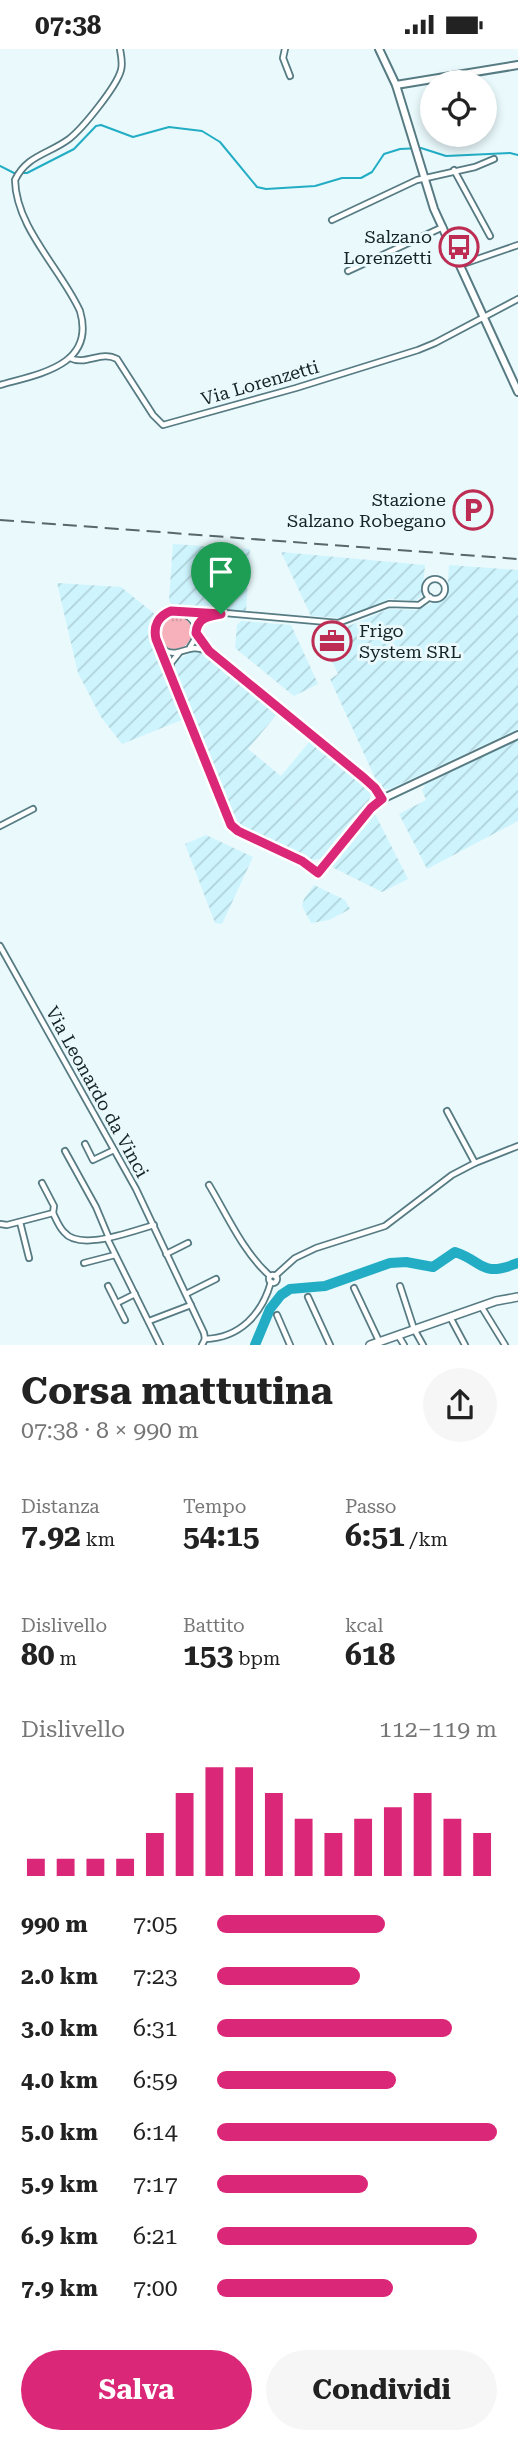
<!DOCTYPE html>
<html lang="it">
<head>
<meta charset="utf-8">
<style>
	body { margin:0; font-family:"Roboto Serif",serif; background:#f6f6f6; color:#222; height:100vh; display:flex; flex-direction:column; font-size:26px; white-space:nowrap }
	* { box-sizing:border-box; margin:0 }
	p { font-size:23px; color:#767676 }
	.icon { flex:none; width:38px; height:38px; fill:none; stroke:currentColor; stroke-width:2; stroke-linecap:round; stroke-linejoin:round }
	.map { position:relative; height:1296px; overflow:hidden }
	.sheet { display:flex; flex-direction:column; background:#fff; flex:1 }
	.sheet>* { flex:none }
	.fabs { position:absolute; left:420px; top:21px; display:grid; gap:14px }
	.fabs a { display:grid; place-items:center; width:77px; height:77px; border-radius:50%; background:#fff; box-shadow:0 4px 10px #0003; font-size:35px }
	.pin { position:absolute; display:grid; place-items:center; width:60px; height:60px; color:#fff; margin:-72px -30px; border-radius:50% 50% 50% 0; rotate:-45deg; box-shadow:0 0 7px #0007 }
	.pin .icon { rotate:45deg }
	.round { display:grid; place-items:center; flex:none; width:74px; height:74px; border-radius:37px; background:#f6f6f6 }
	.headline { display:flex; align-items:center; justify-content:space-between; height:119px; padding:0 21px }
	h1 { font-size:38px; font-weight:700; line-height:52px }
	.metrics { display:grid; grid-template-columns:repeat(3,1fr); gap:10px; height:119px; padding:7px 21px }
	.metrics div { display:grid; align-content:center }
	.metrics b { font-size:30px; font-weight:700 }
	.metrics small { font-size:19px; font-weight:400 }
	.metrics p { font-size:19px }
	.chart { height:196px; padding:14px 21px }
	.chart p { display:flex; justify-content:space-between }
	.chart svg { width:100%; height:126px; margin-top:7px; stroke:#db2777; stroke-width:6 }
	.action { display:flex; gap:14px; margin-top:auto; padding:14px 21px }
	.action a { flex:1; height:80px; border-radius:42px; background:#db2777; color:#fff; font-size:28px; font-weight:700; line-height:80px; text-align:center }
	.action a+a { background:#f6f6f6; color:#222 }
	ul { padding:0 21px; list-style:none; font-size:23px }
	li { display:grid; grid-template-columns:112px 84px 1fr; align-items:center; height:52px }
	li i { height:18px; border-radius:9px; background:#db2777 }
	.status { display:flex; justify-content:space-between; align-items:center; height:49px; padding:0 35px; background:#fff; direction:ltr }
	.status svg { height:19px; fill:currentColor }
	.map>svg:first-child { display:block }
	.industrial { fill:url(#industrial-furrows) }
	.grass { fill:url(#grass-tufts) }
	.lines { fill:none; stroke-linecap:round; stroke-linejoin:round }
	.stream { stroke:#22adc4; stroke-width:2 }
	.river { stroke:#22adc4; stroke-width:10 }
	.minor-casing { stroke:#577b83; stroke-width:8 }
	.tertiary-casing { stroke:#577b83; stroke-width:10 }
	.secondary-casing { stroke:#577b83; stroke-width:10 }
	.minor { stroke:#fff; stroke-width:4.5 }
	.tertiary { stroke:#fff; stroke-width:6 }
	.secondary { stroke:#fff; stroke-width:7 }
	.rail { stroke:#57676a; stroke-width:2; stroke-dasharray:14 7; stroke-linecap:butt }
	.route-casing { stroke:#fff; stroke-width:14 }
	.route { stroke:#db2777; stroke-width:9 }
	.labels { text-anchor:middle; stroke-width:6; stroke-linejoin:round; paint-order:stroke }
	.poi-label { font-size:18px; fill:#152427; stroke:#e9f9fc; text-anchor:end }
	.street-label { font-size:18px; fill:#152427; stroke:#e9f9fc }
</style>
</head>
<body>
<div class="status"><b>07:38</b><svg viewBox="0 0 49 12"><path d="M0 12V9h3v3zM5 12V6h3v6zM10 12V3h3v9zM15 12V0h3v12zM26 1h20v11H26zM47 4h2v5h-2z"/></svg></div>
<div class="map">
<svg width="518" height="1296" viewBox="0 0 518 1296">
	<defs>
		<pattern id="industrial-furrows" width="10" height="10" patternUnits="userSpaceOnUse" patternTransform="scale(1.75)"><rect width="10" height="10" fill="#cef5fe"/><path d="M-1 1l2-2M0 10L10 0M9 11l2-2" fill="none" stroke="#b0d2da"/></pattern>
		<pattern id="grass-tufts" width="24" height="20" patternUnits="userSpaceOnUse" patternTransform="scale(1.75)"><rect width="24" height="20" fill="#f7b1ba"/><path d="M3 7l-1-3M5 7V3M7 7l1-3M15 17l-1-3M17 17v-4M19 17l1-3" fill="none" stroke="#d398a0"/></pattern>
	</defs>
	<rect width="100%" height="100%" fill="#e9f9fc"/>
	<!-- industrial -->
	<g class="industrial">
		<path d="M173,495L250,500L246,562L176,558L171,555L169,551Z"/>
		<path d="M281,503L425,516L422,546L416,552L389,550L344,569L311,567Z"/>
		<path d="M449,516L518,521V680L390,740H384L376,731L330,630L338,625L316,578H346L389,560L416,561L447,548Z"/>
		<path d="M57,534L121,538L156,566L151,576V589L184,670L122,695L101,668L78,624Z"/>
		<path d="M241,572L291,576L318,635L294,647L235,599L237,576Z"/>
		<path d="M193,602L201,603L278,664L248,700L281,727L310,692L368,738L371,746L367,756L321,810L312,811L236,774L174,623L176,612Z"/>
		<path d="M518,691V772L427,820L399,765L426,751L422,741L426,735Z"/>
		<path d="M374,763L408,830L382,843L330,817Z"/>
		<path d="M206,786L253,808L222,875L215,874L185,795Z"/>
		<path d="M314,836L345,851L350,860L329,871L311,874L302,857L304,850Z"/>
	</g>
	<!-- grass -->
	<circle class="grass" cx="175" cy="583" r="17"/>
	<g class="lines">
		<!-- stream -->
		<path class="stream" d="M0,117L14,124H27L74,100L96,77L101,76L133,88L169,78L202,82L220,93L257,138L266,140L315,137L342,129H361L372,123L384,105L400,100L421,99L446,107L510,104L518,106"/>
		<!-- river -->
		<path class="river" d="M255,1296L270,1260L281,1246L290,1240L325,1237L390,1214L406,1213L433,1218L455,1203C485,1213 480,1229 518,1214"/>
		<!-- minor casing -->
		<g class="minor-casing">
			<g id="minor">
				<path d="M285,0L283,9L290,27"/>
				<path d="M454,121L490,187"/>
				<path d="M332,171L417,131L475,118L494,110"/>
				<path d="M460,216L518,196"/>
				<path d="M348,222L443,178"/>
				<path d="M70,309C86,317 101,301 117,310L153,366L163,376L296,339L418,301L435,294L518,250"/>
				<path d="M0,336C38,325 96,317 80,262C61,220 16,179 15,131C27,106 49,105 69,90C83,79 117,37 121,21C123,14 121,7 120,0"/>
				<circle cx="435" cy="540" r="10"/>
				<path d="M182,563H214L338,574L389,555L419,556L430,548"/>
				<path d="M196,580L203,570L216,566"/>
				<path d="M158,595L231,776L238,782L302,812L318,824L371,759L382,750L375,739L364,729L209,602L196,584"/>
				<path d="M190,598C216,564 152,546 155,584C155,592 160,598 166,602C181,609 187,593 208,602"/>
				<path d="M170,624L171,614L179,604"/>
				<path d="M0,777L33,760"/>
				<path d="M0,897L136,1140L204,1284L205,1290"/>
				<path d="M447,1062L475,1114"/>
				<path d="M85,1095L93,1111L114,1101"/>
				<path d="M65,1102L96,1158L109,1189"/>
				<path d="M42,1134L54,1157L53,1164"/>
				<path d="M209,1136C227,1166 243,1203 270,1227"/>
				<path d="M20,1173L29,1209"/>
				<path d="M0,1175L7,1176L53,1164C56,1170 59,1178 64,1183C80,1203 132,1182 154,1176"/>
				<path d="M107,1189L160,1296"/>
				<path d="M166,1205L188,1194"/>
				<path d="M84,1214L115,1206"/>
				<circle cx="273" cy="1230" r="4"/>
				<path d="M275,1227L295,1209L316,1199L385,1177L452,1126L475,1114L518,1097"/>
				<path d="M108,1237L125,1271"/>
				<path d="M400,1237L414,1280L423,1296"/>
				<path d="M354,1239L379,1292"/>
				<path d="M186,1245L216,1230"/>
				<path d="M308,1248L330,1296"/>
				<path d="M117,1254L135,1245"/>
				<path d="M481,1257L505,1296"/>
				<path d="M277,1266L290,1296"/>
				<path d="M450,1268L465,1296"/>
				<path d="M149,1272L191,1256"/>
				<path d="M398,1286L404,1296"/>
				<path d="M205,1290C240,1289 262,1265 271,1233"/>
				<path d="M202,1296L205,1290"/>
			</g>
		</g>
		<!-- tertiary casing -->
		<g class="tertiary-casing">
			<g id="tertiary">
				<path d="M379,0L396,36L434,160L518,343"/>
				<path d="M396,36L518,16"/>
				<path d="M382,750L518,686"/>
			</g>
		</g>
		<!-- secondary casing -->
		<g class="secondary-casing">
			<path id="secondary" d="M370,1296L496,1252L518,1248"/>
		</g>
		<!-- minor -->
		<use href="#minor" class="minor"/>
		<!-- tertiary -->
		<use href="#tertiary" class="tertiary"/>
		<!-- secondary -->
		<use href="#secondary" class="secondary"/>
		<!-- rail -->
		<path class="rail" d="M0,471L518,510"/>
	</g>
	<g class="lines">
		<!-- route casing -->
		<g class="route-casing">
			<path id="route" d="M171,562L221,565C208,567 197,569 196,584L209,602L364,729L375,739L382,750L371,759L318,824L302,812L238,782L231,776L156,590C153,577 158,567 171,562Z"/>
		</g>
		<!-- route -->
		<use href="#route" class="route"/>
	</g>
	<!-- icons -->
	<defs>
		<g id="bus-ring" transform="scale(2.0125)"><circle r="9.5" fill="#e9f9fc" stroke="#bd2d53" stroke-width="1.5"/><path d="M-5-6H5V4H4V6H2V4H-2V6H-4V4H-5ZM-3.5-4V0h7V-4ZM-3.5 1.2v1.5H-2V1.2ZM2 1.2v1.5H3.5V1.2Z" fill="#bd2d53"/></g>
		<g id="parking-ring" transform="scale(2.0125)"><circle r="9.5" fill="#e9f9fc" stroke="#bd2d53" stroke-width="1.5"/><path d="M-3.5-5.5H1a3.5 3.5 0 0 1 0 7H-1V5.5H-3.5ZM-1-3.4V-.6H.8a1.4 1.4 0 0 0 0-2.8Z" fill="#bd2d53"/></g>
		<g id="office-ring" transform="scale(2.0125)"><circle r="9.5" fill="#e9f9fc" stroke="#bd2d53" stroke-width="1.5"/><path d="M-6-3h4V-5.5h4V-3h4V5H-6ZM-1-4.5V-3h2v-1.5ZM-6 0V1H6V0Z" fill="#bd2d53"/></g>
	</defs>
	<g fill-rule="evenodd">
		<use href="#bus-ring" x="459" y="198"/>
		<use href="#parking-ring" x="473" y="461"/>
		<use href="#office-ring" x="332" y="592"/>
	</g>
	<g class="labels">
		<!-- poi labels -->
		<g class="poi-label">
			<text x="432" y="194">Salzano<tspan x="432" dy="21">Lorenzetti</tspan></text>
			<text x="446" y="457">Stazione<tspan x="446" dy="21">Salzano Robegano</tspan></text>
			<text x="359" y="588" text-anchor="start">Frigo<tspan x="359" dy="21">System SRL</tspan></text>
		</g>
		<!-- street labels -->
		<g class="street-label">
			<text transform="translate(260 334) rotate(-16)" y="6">Via Lorenzetti</text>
			<text transform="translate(97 1043) rotate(61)" y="6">Via Leonardo da Vinci</text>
		</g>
	</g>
</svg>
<div class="fabs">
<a><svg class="icon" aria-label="locate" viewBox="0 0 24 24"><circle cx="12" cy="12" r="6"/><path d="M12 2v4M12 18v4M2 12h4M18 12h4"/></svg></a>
</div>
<div class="pin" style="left:221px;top:565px;background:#1e9e55"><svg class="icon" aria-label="arrive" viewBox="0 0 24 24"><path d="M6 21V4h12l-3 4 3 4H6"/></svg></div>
</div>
<section class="sheet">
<div class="headline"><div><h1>Corsa mattutina</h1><p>07:38 · 8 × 990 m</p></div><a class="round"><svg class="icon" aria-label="share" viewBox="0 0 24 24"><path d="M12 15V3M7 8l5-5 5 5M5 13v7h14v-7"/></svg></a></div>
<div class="metrics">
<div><p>Distanza</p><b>7.92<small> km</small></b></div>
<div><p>Tempo</p><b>54:15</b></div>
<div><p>Passo</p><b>6:51<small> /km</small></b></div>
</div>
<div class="metrics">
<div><p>Dislivello</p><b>80<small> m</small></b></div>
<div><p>Battito</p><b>153<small> bpm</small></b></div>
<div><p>kcal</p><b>618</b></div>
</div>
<div class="chart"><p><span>Dislivello</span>112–119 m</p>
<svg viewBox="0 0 160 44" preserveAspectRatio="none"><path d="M5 44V38M15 44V38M25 44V38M35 44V38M45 44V29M55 44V15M65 44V6M75 44V6M85 44V15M95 44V24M105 44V29M115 44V24M125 44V20M135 44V15M145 44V24M155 44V29"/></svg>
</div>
<ul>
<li><b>990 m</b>7:05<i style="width:60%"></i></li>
<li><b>2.0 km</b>7:23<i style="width:51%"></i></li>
<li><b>3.0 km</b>6:31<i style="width:84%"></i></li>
<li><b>4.0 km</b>6:59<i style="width:64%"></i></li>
<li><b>5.0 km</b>6:14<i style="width:100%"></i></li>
<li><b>5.9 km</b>7:17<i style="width:54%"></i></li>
<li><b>6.9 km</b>6:21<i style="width:93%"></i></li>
<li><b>7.9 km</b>7:00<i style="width:63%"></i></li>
</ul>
<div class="action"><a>Salva</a><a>Condividi</a></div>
</section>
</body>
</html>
